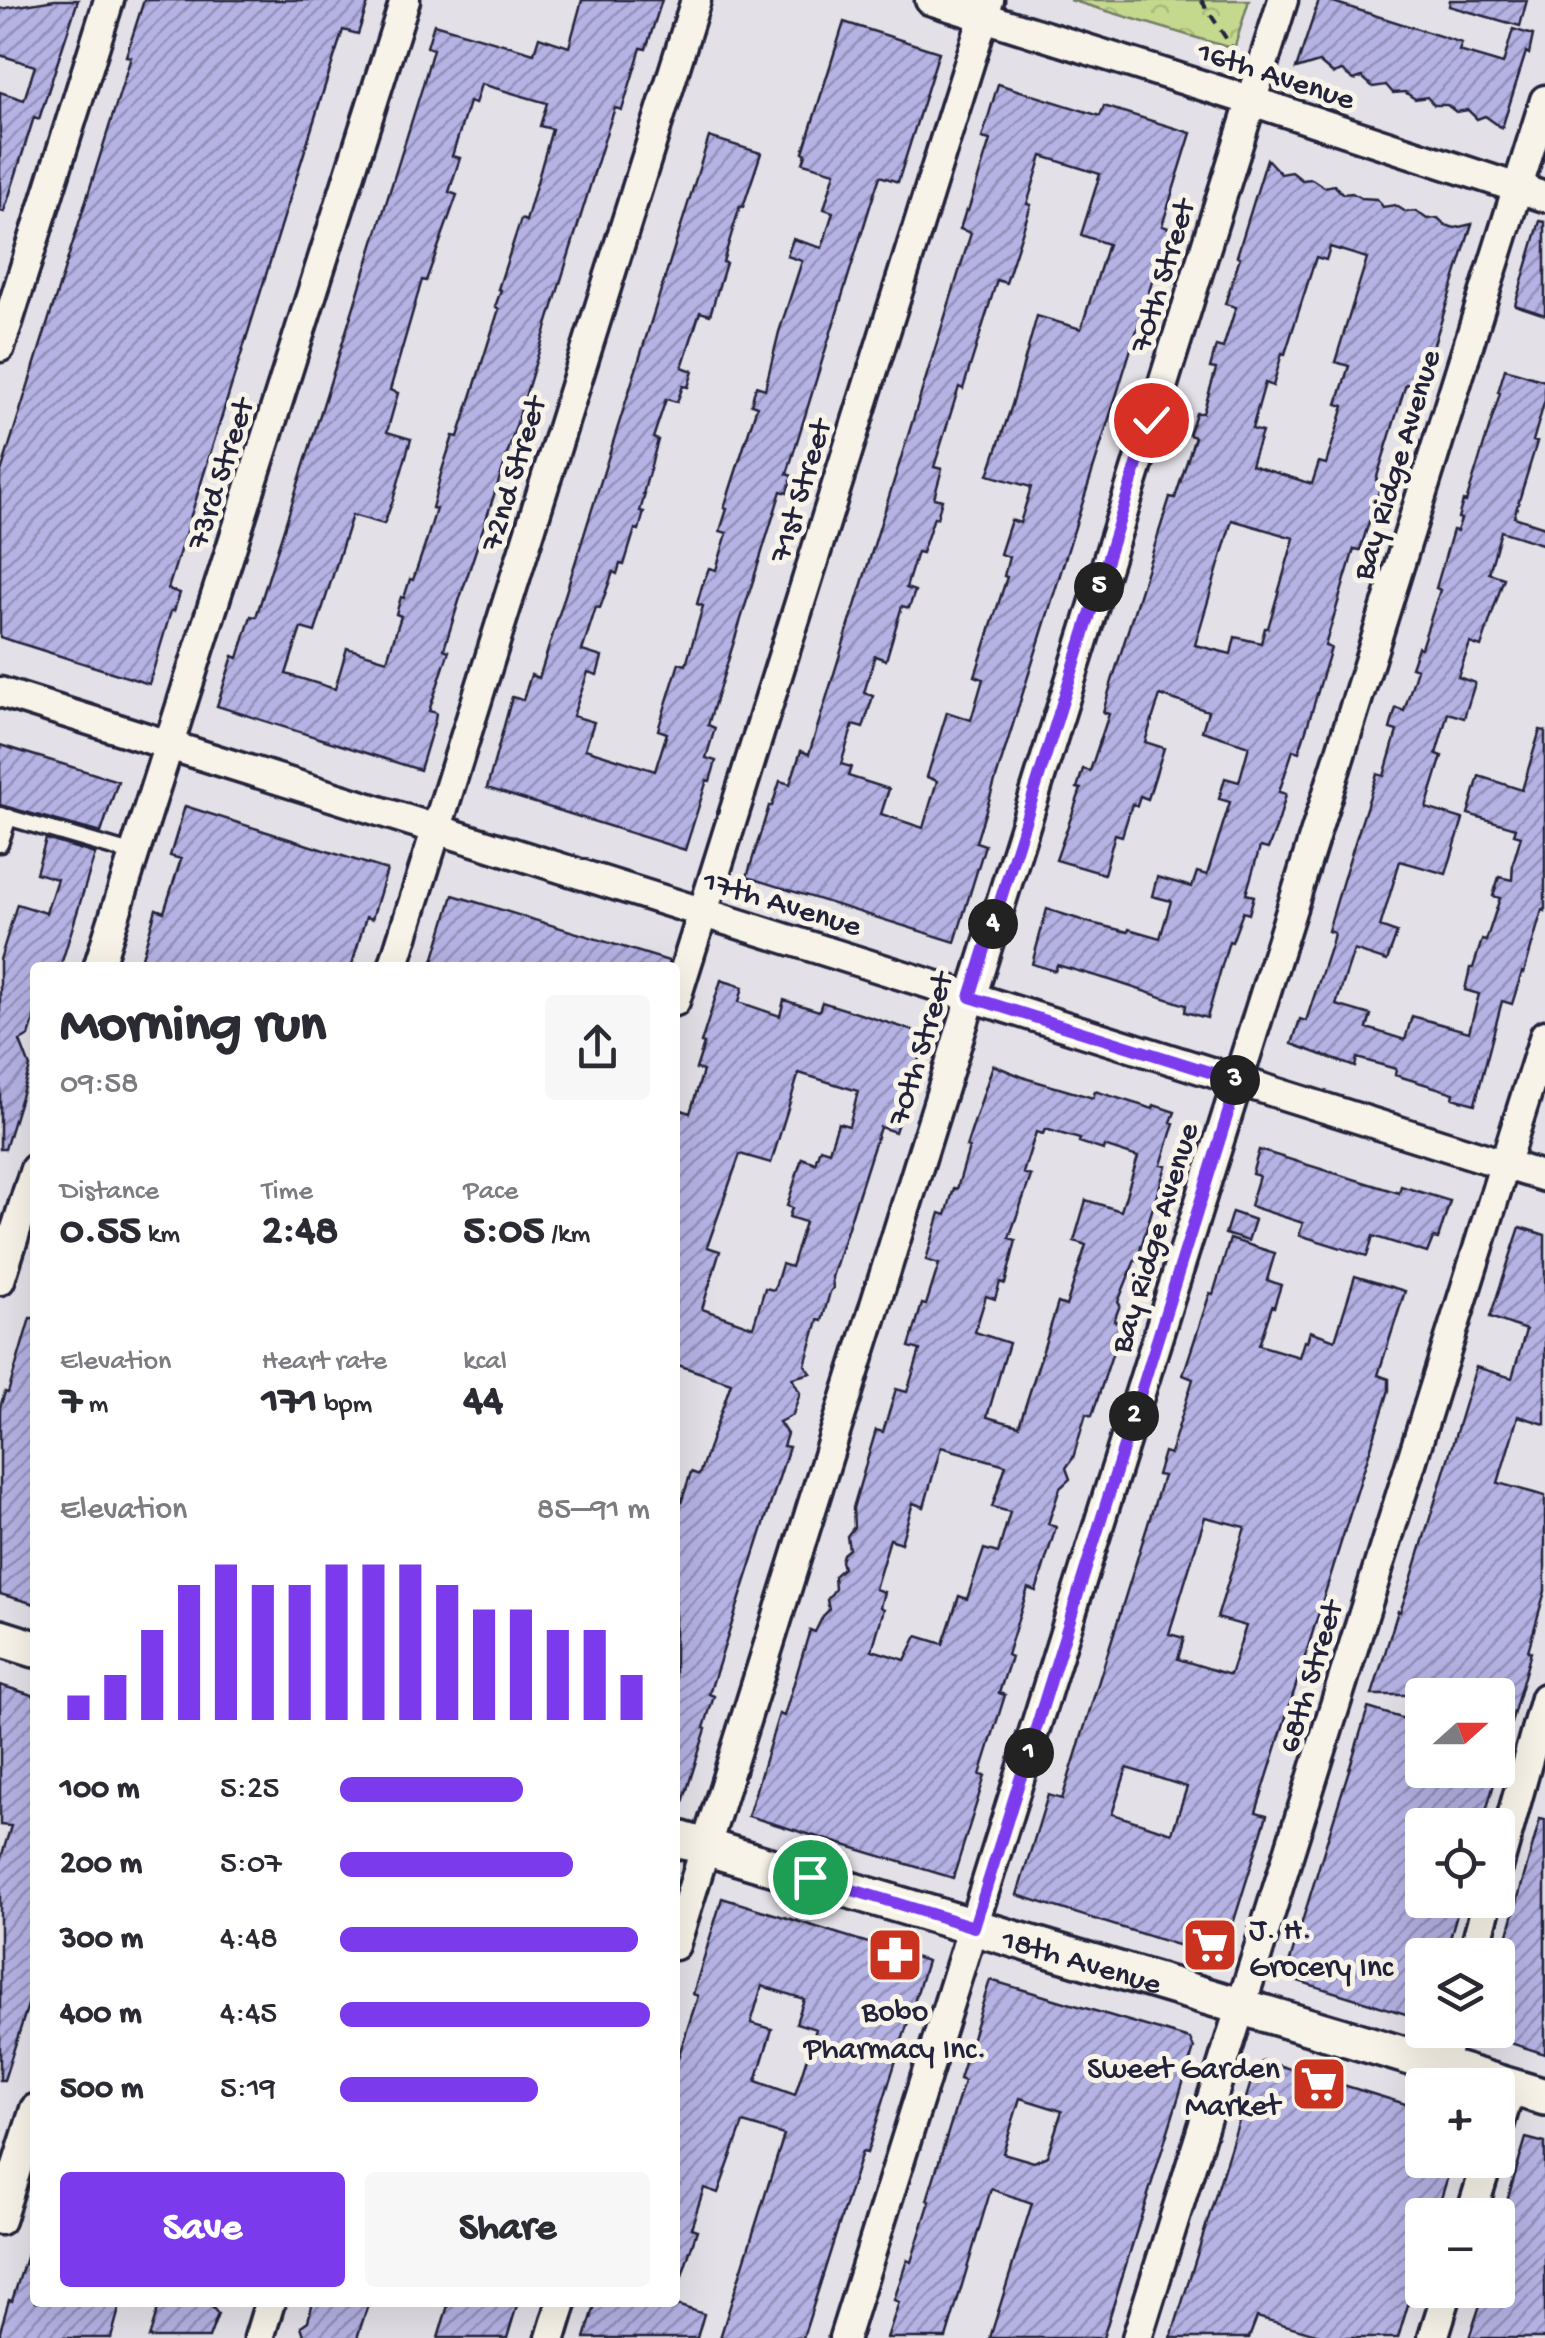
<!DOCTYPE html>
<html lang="en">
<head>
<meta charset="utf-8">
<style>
	body { margin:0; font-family:"Gochi Hand",sans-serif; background:#f7f7f7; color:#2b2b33; height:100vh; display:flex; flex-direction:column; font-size:38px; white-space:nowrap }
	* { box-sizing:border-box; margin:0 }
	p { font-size:32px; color:#7c7c81 }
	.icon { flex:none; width:55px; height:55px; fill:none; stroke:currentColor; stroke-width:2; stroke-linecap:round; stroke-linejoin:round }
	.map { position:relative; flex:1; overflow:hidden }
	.details { position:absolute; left:30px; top:962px; width:650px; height:1345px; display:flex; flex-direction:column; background:#fff; border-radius:10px; box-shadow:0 10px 40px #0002 }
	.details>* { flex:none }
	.needle { width:65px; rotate:69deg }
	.controls { position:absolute; left:1405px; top:1678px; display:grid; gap:20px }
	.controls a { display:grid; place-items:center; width:110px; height:110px; border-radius:10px; background:#fff; box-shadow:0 10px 40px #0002; font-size:50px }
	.pin { position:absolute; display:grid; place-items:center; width:85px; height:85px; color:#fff; margin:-42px; border:5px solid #fff; border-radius:50%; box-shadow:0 2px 10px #0007 }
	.km { position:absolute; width:50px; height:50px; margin:-25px; border-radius:50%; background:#222; color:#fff; font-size:28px; line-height:50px; text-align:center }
	.round { display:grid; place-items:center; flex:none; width:105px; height:105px; border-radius:10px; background:#f7f7f7 }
	.summary { display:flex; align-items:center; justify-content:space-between; height:170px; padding:0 30px }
	h1 { font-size:55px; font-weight:700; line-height:75px }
	.figures { display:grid; grid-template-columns:repeat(3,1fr); gap:15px; height:170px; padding:10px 30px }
	.figures div { display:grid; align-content:center }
	.figures b { font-size:42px; font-weight:700 }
	.figures small { font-size:28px; font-weight:400 }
	.figures p { font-size:28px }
	.chart { height:280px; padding:20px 30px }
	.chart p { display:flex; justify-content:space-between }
	.chart svg { width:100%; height:180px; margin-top:10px; stroke:#7c3aed; stroke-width:6 }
	.primary-button { display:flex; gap:20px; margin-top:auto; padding:20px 30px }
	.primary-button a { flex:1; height:115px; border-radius:10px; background:#7c3aed; color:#fff; font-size:40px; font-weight:700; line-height:115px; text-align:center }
	.primary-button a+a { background:#f7f7f7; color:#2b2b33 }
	ul { padding:0 30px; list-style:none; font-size:32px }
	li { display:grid; grid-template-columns:160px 120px 1fr; align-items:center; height:75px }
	li i { height:25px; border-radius:12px; background:#7c3aed }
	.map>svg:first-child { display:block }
	.park { fill:url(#park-crowns); stroke:#737e64; stroke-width:2.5 }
	.building { fill:url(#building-hatch); stroke:#22223b; stroke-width:2.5; fill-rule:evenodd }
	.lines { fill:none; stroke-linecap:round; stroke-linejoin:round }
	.service-casing { stroke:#22223b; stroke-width:21 }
	.minor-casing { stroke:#22223b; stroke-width:35 }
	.tertiary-casing { stroke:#22223b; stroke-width:42 }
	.path { stroke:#22223b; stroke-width:4; stroke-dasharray:10 8; stroke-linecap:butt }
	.service { stroke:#f7f3e8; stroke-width:14 }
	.minor { stroke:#f7f3e8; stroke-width:28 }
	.tertiary { stroke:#f7f3e8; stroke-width:35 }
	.route-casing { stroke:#fff; stroke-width:20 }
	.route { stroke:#7c3aed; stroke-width:12 }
	.labels { text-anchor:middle; stroke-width:10; stroke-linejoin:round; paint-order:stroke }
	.street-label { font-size:32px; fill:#22223b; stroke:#f7f3e8 }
	.poi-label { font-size:32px; fill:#22223b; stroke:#f7f3e8; text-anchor:start }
</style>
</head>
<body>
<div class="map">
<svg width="1545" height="2338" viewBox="0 0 1545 2338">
	<defs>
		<pattern id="park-crowns" width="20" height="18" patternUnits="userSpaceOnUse" patternTransform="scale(2.5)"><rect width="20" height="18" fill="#c4d98e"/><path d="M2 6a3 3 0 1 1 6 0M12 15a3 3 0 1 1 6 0" fill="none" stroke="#a8ba7b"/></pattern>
		<pattern id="building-hatch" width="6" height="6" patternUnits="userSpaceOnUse" patternTransform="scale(2.5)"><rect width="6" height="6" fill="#b5b2e4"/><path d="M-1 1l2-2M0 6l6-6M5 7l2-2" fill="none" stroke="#9390ba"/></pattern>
	</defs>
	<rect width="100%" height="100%" fill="#e3e0e7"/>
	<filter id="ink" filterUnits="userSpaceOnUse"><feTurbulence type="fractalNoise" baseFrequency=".01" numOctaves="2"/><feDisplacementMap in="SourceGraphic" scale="20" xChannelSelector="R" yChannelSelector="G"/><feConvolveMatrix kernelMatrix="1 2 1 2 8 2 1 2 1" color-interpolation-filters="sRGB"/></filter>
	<g filter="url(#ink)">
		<!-- park -->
		<path class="park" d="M1070,0H1249L1234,49Z"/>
		<!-- building -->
		<g class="building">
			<path d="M55,0H78L39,119L34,117L4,212L0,211V92L24,100L35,66L0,55V9Z"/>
			<path d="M144,0H369L358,34L343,30L323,92L168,589L180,593L174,611H171L149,684L0,637V475L131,57L126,56Z"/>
			<path d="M582,0H662L646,49L641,48L622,110L615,108L608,128L503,468L460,598L444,649L449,651L429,711L436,713L435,720L420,770L217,706L233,656L238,658L251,616L256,617L330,383L422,88L433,49L427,47L434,24L534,53L539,37L569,47ZM481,84L547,103L540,126L552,129L526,221L521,219L498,289L501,290L495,307L499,309L473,391L458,437L453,436L442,470L432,508L436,509L425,545L413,580L410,579L404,598L401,597L396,614L401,616L387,660L347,648L335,689L286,674L301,628L315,632L352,515L384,524L393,500L411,439L387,432L398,393L390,390L422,280L426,281L457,195L449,192L460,158L452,156L469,102L475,104Z"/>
			<path d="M1319,0H1327L1462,43L1459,51L1503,64L1513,29L1533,35L1529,54L1526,52L1502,128L1485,116L1477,119L1468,110L1456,112L1447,105H1434L1427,97L1415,99L1405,92L1393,93L1386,85L1373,87L1362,77L1354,80L1342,71L1333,74L1319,62L1296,69Z"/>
			<path d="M1450,0H1527L1520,26L1449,6Z"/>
			<path d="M844,22L939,52L898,182L880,176L871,203L787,474L792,476L787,493L781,491L708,725L715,728L706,758L716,761L710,781L707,780L685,850L487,788L512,697L523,700L531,675L539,678L709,137L761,153L743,207L740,206L723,262L726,263L710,315L700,312L682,367L693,371L688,387L683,386L677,402L666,399L653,438L658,440L643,494H645L640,511L644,512L639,530L635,529L624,565L620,564L617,574L613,572L600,608L596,607L582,651L602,657L597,675L588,672L573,716L594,722L585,749L655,771L667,733L658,730L679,663L686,665L703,606L697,604L702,586L709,568L716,570L727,533L720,531L727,509L724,508L757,406L751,404L756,386L765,389L779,332L802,261L787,256L793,239L822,248L833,212L824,209L835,172L803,163L806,154L803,152Z"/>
			<path d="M998,84L1100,116L1104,106L1191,133L1162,226L1173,229L1170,239L1167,248L1163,247L976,842L985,845L955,942L747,877L769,806H772L780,781L790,784L801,751L809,754L971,233L960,229L966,210L968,211L990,140L982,138ZM1042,156L1100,174L1081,235L1108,244L1081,329L1037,316L1012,405L988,475L1031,487L1020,523L1011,520L1000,554L1009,557L1004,576L1007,577L975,676L983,679L971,720L947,712L927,777L937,781L923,828L881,814L889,789L848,776L851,767L841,764L853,725L863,728L873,696L864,693L875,656L886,660L902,606L909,608L915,591L906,588L917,552L922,553L934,517L937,518L942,500L934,498L942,469L934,467L959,387L963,389L997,280L1006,283L1031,205L1027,204Z"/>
			<path d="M1267,159L1281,174L1292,172L1302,180L1312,179L1324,187L1334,185L1343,194L1352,193L1361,198L1377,199L1383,207L1395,205L1406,212L1416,211L1427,219L1438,218L1445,225L1455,228L1472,224L1420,388L1406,384L1376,480L1382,482L1360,550L1354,549L1325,646L1331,648L1312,711L1299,752L1293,750L1279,792L1286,794L1279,820L1268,849L1260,847L1246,894L1254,896L1249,914L1243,912L1232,942L1229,941L1207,1018L1185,1012L1186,1005L1110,980L1057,965L1055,971L1032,964L1047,909L1091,923L1128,932L1129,929L1160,938L1171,901L1152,896L1157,877L1192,887L1197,872L1207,875L1230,802L1219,799L1225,778L1239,782L1249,746L1202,731L1208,711L1160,695L1145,742L1164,748L1148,799L1140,796L1137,806L1132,804L1122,836L1115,834L1104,874L1056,860L1081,789L1077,788L1083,769L1090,771L1109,714L1103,712L1112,681L1170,497L1175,498L1195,437L1189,435L1196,413H1203L1216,369L1210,368L1216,346L1223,348L1236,307L1225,304L1240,257L1237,256ZM1330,247L1367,258L1335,362L1349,366L1337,404L1344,406L1326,464L1319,462L1312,484L1251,465L1262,432L1252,429L1265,383L1273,386L1282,353L1285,354L1316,257L1326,260ZM1232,520L1294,538L1268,628H1265L1261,643L1235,637L1231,654L1195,645Z"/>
			<path d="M1540,221L1545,222V315L1515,305Z"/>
			<path d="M1505,369L1545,381V400L1533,441L1537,442L1514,517L1545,527V545L1501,531L1489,573L1504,578L1481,647L1470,643L1458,677L1475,683L1464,718L1448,713L1436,754L1442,756L1426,808L1463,819L1446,874L1400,861L1380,927L1397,933L1387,961L1354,950L1336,1005L1371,1015L1367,1028L1405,1040L1412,1016L1469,1032L1479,994L1465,990L1470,968H1473L1482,940L1486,941L1500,898L1493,896L1499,877L1512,880L1513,863L1521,836L1514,834L1516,828L1468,814L1479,776L1522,790L1540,730L1545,731V911L1542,910L1524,973L1522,972L1512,1004L1502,1001L1475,1104L1453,1098L1454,1093L1395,1075L1396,1069L1357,1058L1355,1067L1292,1044L1300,1019L1306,1021L1332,942L1334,933L1328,931L1346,870L1377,774L1384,776L1397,731L1390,729L1396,708L1404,711L1417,669L1411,667L1418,647L1421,648L1440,590L1436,588L1453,530L1457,531L1461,519L1458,518L1463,501L1466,502L1500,393L1498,392Z"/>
			<path d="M0,745L118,781L101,833L0,805Z"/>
			<path d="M185,806L387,870L372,919L366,917L351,968H139L156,909L164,912L181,859L170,856Z"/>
			<path d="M46,839L95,854L60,968H35V1016L29,1036L20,1041L30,1067L5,1149H0V960L17,904L46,913L57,879L36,873Z"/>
			<path d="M453,895L669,961L667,968H431Z"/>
			<path d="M721,980L743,987L739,1002L780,1016L784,1000L819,1011L822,1002L927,1035L895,1132L880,1127L832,1277L833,1288L830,1292L822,1321L818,1320L805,1365L811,1373L792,1378L800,1393L794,1411L793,1415L779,1422L787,1434L783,1446L789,1447L709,1694L714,1696L704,1728L706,1729L679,1815L675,1814V1522L691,1472L699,1475L731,1383L675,1364V1132L682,1110L690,1113L703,1071L696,1069L704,1044L701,1043ZM799,1073L858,1091L849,1126L838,1123L829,1151L820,1148L815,1163L802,1158L787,1206L792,1208L789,1217L805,1222L791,1267L782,1264L774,1290L765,1288L753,1327L702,1309L720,1251L707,1247L740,1154L771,1163Z"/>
			<path d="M993,1065L1028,1079L1093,1098L1095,1091L1153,1109L1154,1105L1175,1112L1171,1122L1174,1123L1161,1165L1166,1166L1149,1220L1137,1261L1135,1260L1118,1302L1120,1305L1114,1321L1122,1324L1092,1416L1086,1414L1073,1458L1066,1468L1070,1479L1060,1488L1048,1524L1056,1527L1036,1591L1028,1588L1007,1655L1011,1657L999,1693L1005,1695L980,1775L985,1776L953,1878L748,1816L779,1714L784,1716L810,1630L815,1632L823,1616L829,1610L827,1600L835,1589L834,1576L843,1568L841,1561L843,1554L849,1549L847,1536L854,1527L853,1508L876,1430L883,1432L896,1389L907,1392L920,1350L909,1347L922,1304L926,1305L939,1264L926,1260L940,1213L946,1215L954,1188L957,1189L969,1148L966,1147ZM1045,1129L1080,1139L1079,1142L1103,1150L1104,1146L1138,1157L1121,1211L1086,1200L1074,1241L1086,1245L1066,1306L1058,1303L1019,1426L987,1417L1009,1343L975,1332L986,1296L995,1299L1000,1282L1005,1284L1016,1240L1009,1238L1031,1176L1023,1173L1036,1132L1043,1134ZM941,1447L1006,1465L992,1507L1010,1512L998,1553L984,1549L967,1599L959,1596L943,1644L917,1636L905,1660L872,1650L884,1609L880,1607L884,1592L875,1589L890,1539L901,1543L913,1503L924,1507Z"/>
			<path d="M1259,1150L1399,1193L1401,1186L1450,1201L1438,1239L1433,1238L1427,1253L1373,1236L1367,1256L1299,1235L1303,1223L1250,1206L1259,1176L1252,1174Z"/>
			<path d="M1232,1212L1255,1220L1248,1241L1225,1234Z"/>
			<path d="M1520,1227L1545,1235V1424L1518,1416L1498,1483L1545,1496V1591L1528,1651L1531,1652L1503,1751L1498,1750V1695H1372L1398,1611L1400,1612L1411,1580L1476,1367L1512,1378L1526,1330L1490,1317Z"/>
			<path d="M1230,1239L1275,1253L1267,1280L1281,1285L1274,1307L1272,1306L1259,1345L1299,1357L1304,1341L1307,1342L1310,1331L1335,1340L1355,1276L1405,1291L1378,1375L1389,1379V1390L1256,1812L1267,1815L1222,1959L1017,1895L1048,1795L1062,1799L1163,1476L1157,1475L1164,1452L1170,1454L1193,1379L1183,1375L1210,1293L1213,1294ZM1205,1517L1245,1527L1217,1618L1246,1626L1230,1675L1178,1659L1184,1638L1169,1634ZM1127,1768L1187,1787L1172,1833L1112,1814Z"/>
			<path d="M30,1318H35V1604L0,1594V1407L5,1392L8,1393Z"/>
			<path d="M0,1685L35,1696V1983L4,2080H0V1861L11,1826L0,1825Z"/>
			<path d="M1368,1708L1422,1724L1410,1760L1422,1762V1770H1498L1482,1825H1422V1900H1461L1445,1955H1422V2019L1285,1977Z"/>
			<path d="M1540,1819L1545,1820V2054L1498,2039V1970Z"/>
			<path d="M722,1898L927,1961L867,2153L862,2152L803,2338H720L784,2135L743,2123L718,2193L704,2188L691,2228L697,2230L679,2285L675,2284V2067L698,1996L693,1994ZM762,1986L804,1999L796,2023L816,2029L795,2095L756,2081L772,2029L751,2023Z"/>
			<path d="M990,1980L1190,2039L1194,2048L1103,2338H990L1032,2203L991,2189L946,2338H887L899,2302L894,2300L907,2260L911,2262L930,2201L927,2200L964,2081L959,2079ZM1020,2098L1062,2111L1047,2156L1034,2162L1003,2153Z"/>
			<path d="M1264,2061L1422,2109V2160H1453L1436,2215L1422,2210V2258L1398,2338H1319L1320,2335L1257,2317L1249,2338H1171L1256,2066Z"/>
			<path d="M1526,2138L1545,2143V2338H1469L1485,2290H1498V2231Z"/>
			<path d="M31,2242L35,2243V2302H121L111,2338H0V2331L9,2300L12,2301Z"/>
			<path d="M160,2302H208L218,2314L209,2338H149Z"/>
			<path d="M313,2302H369L357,2338H305L301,2326L308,2321Z"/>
			<path d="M449,2302H518L507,2338H438Z"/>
			<path d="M596,2302H668L704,2314L697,2338H585Z"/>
		</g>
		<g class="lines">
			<!-- service casing -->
			<g class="service-casing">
				<g id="service">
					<path d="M0,815L134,854"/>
					<path d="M0,844L9,817"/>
				</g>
			</g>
			<!-- minor casing -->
			<g class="minor-casing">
				<g id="minor">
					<path d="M930,0L1252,101L1545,197"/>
					<path d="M0,347L109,0"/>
					<path d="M0,692L1545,1177"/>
					<path d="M98,968L405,0"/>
					<path d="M393,968L696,0"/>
					<path d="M675,1001L989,0"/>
					<path d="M0,1280L35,1169"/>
					<path d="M1498,1867L1545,1698"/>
					<path d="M675,1945L1283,0"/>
					<path d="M1473,1955L1488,1900"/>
					<path d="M1442,2065L1452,2030"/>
					<path d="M1498,2129L1511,2086"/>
					<path d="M1471,2215L1488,2160"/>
					<path d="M0,2220L35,2109"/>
					<path d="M259,2338L270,2302"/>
					<path d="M551,2338L562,2302"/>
					<path d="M844,2338L1545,100"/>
					<path d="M1137,2338L1545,1035"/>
					<path d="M1433,2338L1448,2290"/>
				</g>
			</g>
			<!-- tertiary casing -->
			<g class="tertiary-casing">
				<g id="tertiary">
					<path d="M0,1638L35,1649"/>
					<path id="s1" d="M675,1838L1545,2097"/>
				</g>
			</g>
			<!-- path -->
			<path class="path" d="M1201,0L1233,49L1238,60"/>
			<!-- service -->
			<use href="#service" class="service"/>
			<!-- minor -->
			<use href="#minor" class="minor"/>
			<!-- tertiary -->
			<use href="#tertiary" class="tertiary"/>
		</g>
	</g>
	<g class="lines" filter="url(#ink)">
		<!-- route casing -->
		<g class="route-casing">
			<path id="route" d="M810,1877L974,1927L1238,1081L970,997L1151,420"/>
		</g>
		<!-- route -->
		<use href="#route" class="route"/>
	</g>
	<!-- icons -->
	<defs>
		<g id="supermarket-square" transform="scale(2.875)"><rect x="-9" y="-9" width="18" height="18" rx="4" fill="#c8321e" stroke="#f7f3e8"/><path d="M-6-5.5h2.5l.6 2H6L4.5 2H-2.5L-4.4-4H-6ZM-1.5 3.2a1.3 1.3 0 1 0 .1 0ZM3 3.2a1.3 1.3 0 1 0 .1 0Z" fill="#fff"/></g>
		<g id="pharmacy-square" transform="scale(2.875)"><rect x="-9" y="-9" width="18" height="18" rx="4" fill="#c8321e" stroke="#f7f3e8"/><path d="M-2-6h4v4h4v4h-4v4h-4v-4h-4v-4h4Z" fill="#fff"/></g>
	</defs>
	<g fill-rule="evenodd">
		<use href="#supermarket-square" x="1210" y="1945"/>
		<use href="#pharmacy-square" x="895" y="1955"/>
		<use href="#supermarket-square" x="1319" y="2084"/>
	</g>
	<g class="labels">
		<!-- street labels -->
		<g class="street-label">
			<text transform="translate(1277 73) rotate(18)" y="11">16th Avenue</text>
			<text transform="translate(1160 275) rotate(-73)" y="11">70th Street</text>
			<text transform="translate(1394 464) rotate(-73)" y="11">Bay Ridge Avenue</text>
			<text transform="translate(218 473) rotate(-72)" y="11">73rd Street</text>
			<text transform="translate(511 473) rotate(-73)" y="11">72nd Street</text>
			<text transform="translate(798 490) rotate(-73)" y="11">71st Street</text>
			<text transform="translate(783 901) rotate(17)" y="11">17th Avenue</text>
			<text transform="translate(918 1048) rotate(-73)" y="11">70th Street</text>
			<text transform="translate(1152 1237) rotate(-73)" y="11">Bay Ridge Avenue</text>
			<text transform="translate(1308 1676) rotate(-73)" y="11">68th Street</text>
			<text dy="11" stroke="none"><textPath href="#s1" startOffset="425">18th Avenue</textPath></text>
		</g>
		<!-- poi labels -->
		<g class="poi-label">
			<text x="1249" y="1938">J. H.<tspan x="1249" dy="37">Grocery Inc</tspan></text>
			<text x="895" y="2020" text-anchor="middle">Bobo<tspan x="895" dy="37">Pharmacy Inc.</tspan></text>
			<text x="1280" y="2077" text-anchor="end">Sweet Garden<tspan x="1280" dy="37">Market</tspan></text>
		</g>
	</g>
</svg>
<div class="controls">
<a><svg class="needle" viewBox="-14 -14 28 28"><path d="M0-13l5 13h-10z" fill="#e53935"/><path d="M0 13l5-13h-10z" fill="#7c7c81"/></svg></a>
<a><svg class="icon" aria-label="locate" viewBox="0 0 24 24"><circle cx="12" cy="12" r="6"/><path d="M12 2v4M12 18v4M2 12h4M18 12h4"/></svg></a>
<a><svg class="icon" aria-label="layers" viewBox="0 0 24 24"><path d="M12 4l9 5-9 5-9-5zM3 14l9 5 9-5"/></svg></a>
<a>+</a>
<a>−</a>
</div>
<div class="pin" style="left:810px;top:1877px;background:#1e9e55"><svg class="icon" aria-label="arrive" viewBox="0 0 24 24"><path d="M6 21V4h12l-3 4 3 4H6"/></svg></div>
<div class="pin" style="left:1151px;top:420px;background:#d93025"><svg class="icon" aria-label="check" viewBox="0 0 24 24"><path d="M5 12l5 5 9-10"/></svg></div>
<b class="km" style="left:1029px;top:1753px">1</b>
<b class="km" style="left:1134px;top:1416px">2</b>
<b class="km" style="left:1235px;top:1080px">3</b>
<b class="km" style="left:993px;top:924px">4</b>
<b class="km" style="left:1099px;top:587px">5</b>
<section class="details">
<div class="summary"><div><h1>Morning run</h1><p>09:58</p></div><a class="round"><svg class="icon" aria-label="share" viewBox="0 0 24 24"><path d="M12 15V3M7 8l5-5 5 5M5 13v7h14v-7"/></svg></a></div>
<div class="figures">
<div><p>Distance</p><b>0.55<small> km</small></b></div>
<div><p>Time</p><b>2:48</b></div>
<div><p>Pace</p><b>5:05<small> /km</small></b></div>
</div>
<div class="figures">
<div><p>Elevation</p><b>7<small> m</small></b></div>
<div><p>Heart rate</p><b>171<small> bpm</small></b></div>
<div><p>kcal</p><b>44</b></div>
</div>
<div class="chart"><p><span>Elevation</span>85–91 m</p>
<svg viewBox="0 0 160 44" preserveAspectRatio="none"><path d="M5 44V38M15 44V33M25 44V22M35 44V11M45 44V6M55 44V11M65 44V11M75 44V6M85 44V6M95 44V6M105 44V11M115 44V17M125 44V17M135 44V22M145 44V22M155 44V33"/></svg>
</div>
<ul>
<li><b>100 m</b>5:25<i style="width:59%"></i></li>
<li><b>200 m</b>5:07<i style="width:75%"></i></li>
<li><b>300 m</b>4:48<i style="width:96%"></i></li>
<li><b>400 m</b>4:45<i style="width:100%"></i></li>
<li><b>500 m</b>5:19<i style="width:64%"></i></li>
</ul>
<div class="primary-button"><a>Save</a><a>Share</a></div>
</section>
</div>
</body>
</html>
